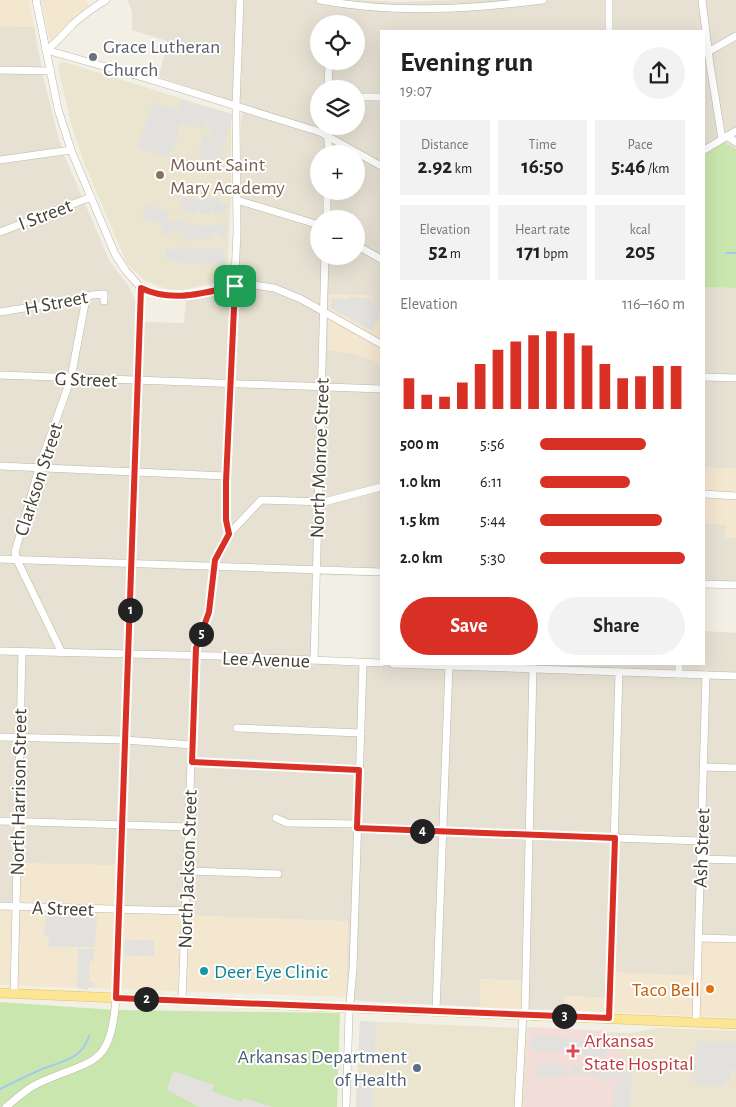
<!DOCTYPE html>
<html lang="en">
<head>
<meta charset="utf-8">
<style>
	body { margin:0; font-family:"Alegreya Sans",sans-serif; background:#f2f2f2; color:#222; height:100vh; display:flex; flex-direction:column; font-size:19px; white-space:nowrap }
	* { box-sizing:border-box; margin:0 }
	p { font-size:16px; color:#767676 }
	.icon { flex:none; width:28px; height:28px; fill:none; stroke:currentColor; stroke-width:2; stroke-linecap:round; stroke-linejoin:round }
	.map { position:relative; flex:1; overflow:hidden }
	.sheet { position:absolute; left:380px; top:30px; width:325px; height:635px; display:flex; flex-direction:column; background:#fff; border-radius:0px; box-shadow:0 5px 20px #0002 }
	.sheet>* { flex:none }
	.controls { position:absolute; left:310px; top:15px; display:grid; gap:10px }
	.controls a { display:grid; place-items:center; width:55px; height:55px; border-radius:50%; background:#fff; box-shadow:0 5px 20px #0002; font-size:25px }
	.pin { position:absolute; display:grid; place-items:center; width:42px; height:42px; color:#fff; margin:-21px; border-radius:10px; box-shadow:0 2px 8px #0006 }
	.km { position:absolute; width:25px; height:25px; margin:-12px; border-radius:50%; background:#222; color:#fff; font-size:14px; line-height:25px; text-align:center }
	.round { display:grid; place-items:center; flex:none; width:52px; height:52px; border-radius:26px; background:#f2f2f2 }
	.head { display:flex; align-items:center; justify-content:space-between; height:85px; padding:0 20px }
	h1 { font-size:28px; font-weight:700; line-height:38px }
	.stats { display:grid; grid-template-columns:repeat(3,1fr); gap:8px; height:85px; padding:5px 20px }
	.stats div { display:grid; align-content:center; border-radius:0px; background:#f2f2f2; text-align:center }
	.stats b { font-size:21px; font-weight:700 }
	.stats small { font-size:14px; font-weight:400 }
	.stats p { font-size:14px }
	.chart { height:140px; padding:10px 20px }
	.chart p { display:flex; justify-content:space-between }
	.chart svg { width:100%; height:90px; margin-top:5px; stroke:#d93025; stroke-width:6 }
	.cta { display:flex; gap:10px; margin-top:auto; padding:10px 20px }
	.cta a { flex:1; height:58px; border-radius:30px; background:#d93025; color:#fff; font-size:20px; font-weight:700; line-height:58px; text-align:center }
	.cta a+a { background:#f2f2f2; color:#222 }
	ul { padding:0 20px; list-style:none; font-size:16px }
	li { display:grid; grid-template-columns:80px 60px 1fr; align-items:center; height:38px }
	li i { height:12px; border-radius:6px; background:#d93025 }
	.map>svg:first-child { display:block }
	.residential { fill:#e6e1d3; fill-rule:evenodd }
	.commercial { fill:#f4e7d0 }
	.education { fill:#ebe5cf }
	.medical { fill:#f3ddd8 }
	.green { fill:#c9e6ae }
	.parking { fill:#e3e1dd }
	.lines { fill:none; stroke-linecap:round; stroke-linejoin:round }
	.stream { stroke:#a2caee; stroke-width:2 }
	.minor-casing { stroke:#bdb7a8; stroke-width:8 }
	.major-casing { stroke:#e1c364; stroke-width:10 }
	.minor { stroke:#fff; stroke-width:7 }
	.major { stroke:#fce594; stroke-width:9 }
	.route-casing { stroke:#fff; stroke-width:10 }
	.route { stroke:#d93025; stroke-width:6 }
	.worship-dot { fill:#6b7280; stroke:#fff; stroke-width:2 }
	.education-dot { fill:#8d6e63; stroke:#fff; stroke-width:2 }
	.culture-dot { fill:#0f9aa8; stroke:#fff; stroke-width:2 }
	.food-dot { fill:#e8710a; stroke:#fff; stroke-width:2 }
	.health-dot { fill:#e0444e; stroke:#fff; stroke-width:2 }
	.service-dot { fill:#5c6f8a; stroke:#fff; stroke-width:2 }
	.labels { text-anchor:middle; stroke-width:4; stroke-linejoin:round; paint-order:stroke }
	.worship-label { font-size:20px; fill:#5b616d; stroke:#fff; text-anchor:start }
	.education-label { font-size:20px; fill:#785e54; stroke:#fff; text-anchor:start }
	.street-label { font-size:20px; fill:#443f35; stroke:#fff }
	.culture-label { font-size:20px; fill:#0d838f; stroke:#fff; text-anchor:start }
	.food-label { font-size:20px; fill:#c56008; stroke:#fff; text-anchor:end }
	.health-label { font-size:20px; fill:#be3a42; stroke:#fff; text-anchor:start }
	.service-label { font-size:20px; fill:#4e5e75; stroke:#fff; text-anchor:end }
</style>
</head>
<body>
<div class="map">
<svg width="736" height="1107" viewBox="0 0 736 1107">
	<rect width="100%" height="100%" fill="#f2efe5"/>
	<!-- residential -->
	<g class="residential">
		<path d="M127,0H360L399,2L457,0H736V149L724,142L704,155V31H381V307L371,306L372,296L329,295L328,350L351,353L373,360L381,365V576L319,575L317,657L381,664H704V631L736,633V942L699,976L614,973L613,998L565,996L564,1010L521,1009L522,981L480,979V1007L360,1001L346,997L347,961L310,920L115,913V906L21,863L19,910L0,909V26L34,27L44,80L58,136L64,155L110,262L128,285L135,300H145L144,322L184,323L186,301L238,291L241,227V122L243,105L159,77L167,41L132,30V11ZM319,24H356V61H319ZM319,89H356V126H319ZM319,154H356V191H319ZM319,219H356V256H319Z"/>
		<path d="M704,287L736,288V469L704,467Z"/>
		<path d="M704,523L726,525L725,538H736V588L704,587Z"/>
	</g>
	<!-- commercial -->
	<g class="commercial">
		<path d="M0,0H29L34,27L0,26Z"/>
		<path d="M41,0H86L88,6L72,19L52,41H50Z"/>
		<path d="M329,294L372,295L371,306L381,307V365L373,360L351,353L328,350Z"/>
		<path d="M704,467L736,469V538H725L726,525L704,523Z"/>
		<path d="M21,863L117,865L115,906L20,902Z"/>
		<path d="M0,909L348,921L346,997L0,985Z"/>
		<path d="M701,941L736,942V1018L564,1010L565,996L613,998L614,972L699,976Z"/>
		<path d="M480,979L522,981L521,1009L480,1007Z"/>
	</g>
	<!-- education -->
	<g class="education">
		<path d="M64,62L231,114V189L227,280L182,290L166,289L144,280L127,264L83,160L72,127L58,67L61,63Z"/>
		<path d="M360,1021L629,1033L662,1028L736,1031V1107H356Z"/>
	</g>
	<!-- medical -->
	<path class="medical" d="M529,1027L607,1031L632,1072L630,1107H523Z"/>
	<!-- green -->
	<g class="green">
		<path d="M724,142L736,149V288L704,287V155Z"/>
		<path d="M0,1002L115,1010L340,1013L337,1107H0Z"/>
	</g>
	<!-- parking -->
	<g class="parking">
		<path d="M181,100L233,114L221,156L225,158L224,163L218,162L216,166L201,162L202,157L198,156L204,134L210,135L212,126L206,124L204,129L181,123L173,151H170L167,157L137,148L153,103L178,110Z"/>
		<path d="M183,197L200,202L202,198L220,199V203L229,205L227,215L214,214V210H211V214H199V209H197L195,215L182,210L183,207L180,206Z"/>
		<path d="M147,204L169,211L167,218L174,222L175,219L192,225L214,226L215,223H228L226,237H220V233H211L210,239L188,240L183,239L184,234L173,230L171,235L161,233L164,224L142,219Z"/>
		<path d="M181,245L192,248L224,249V265L189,264L164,259L167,248L179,251Z"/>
		<path d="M348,297L371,298V306L380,307L379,318L372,331L331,308V299H347Z"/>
		<path d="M52,915L97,916L95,947H48L49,936L44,935L46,916Z"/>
		<path d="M125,939L154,941V957L124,955Z"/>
		<path d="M78,949H94V961H90L89,982H93V987H88V990L77,988Z"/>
		<path d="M360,1021L376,1022L374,1062L358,1061Z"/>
		<path d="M535,1035L584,1040L608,1048L607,1057L531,1050L532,1037Z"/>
		<path d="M697,1041L736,1043V1074H734V1070H728V1073H731V1081H725L724,1086L695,1085V1081H691V1074H696L695,1071H691L692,1063L696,1062Z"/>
		<path d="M537,1063L563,1064V1069H572V1064L625,1066V1071L632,1072L630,1107H613L614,1084H621L620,1076H615V1080H601V1075L564,1074L563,1078L537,1077Z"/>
		<path d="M173,1071L214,1085L212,1091L241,1102L244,1098L273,1107H199L167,1090Z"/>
		<path d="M357,1074L373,1075L372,1107H356Z"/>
	</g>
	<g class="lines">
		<!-- stream -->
		<g class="stream">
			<path d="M726,253H736"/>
			<path d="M0,1089C13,1083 26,1076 40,1070C60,1061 81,1061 89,1036"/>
		</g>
		<!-- minor casing -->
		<g class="minor-casing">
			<g id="minor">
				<path d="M36,0L58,109L71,150L115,254L126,271L141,288L154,293L181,297L235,286L254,285L274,288L301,299L381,344"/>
				<path d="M320,0C394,14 469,9 543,0"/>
				<path d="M702,0L710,65L722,139"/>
				<path d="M609,31V0"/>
				<path d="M46,50L149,79L320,132L381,166"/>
				<path d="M46,50C57,43 64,33 73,24C83,15 94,7 106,0"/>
				<path d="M706,53L736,36"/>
				<path d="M0,70L51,71"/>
				<path d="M328,89L329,61"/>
				<path d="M356,97H381"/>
				<path d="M327,126L329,154"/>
				<path d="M727,136L736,142"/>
				<path d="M704,150L736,131"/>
				<path d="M0,160L71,150"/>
				<path d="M237,200L319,225"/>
				<path d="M327,219V191"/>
				<path d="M0,232L91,197"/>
				<path d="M356,245L381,259"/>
				<path d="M0,312L86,298L91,295L104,294V301"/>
				<path d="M0,375L381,389"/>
				<path d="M704,377L736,378"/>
				<path d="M0,466L226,476"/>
				<path d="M704,494L736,496"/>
				<path d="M229,534L226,520V481L237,231L236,106L240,0"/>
				<path d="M0,559L381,572"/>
				<path d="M704,584L736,585"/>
				<path d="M0,651L217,656L381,663"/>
				<path d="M62,653L17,560L15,552L39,468L71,378L86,298"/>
				<path d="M314,660L325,256"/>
				<path d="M393,664L736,676"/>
				<path d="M679,674V664"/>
				<path d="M237,728L361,733"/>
				<path d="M0,737L125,740L192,745"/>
				<path d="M192,762L359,770"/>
				<path d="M704,767L736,768"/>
				<path d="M276,818L287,823L357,824"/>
				<path d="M0,821L189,827"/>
				<path d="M357,829L702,841"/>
				<path d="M701,859L736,860"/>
				<path d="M188,871L278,874"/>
				<path d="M0,906L185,911"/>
				<path d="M699,938L736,939"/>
				<path d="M14,993L22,652"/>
				<path d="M182,1000L195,657L196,648L209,612L215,560L229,534L261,500L324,502L381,487"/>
				<path d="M436,1010L449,666"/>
				<path d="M525,1014L533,669"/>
				<path d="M609,1018L619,672"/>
				<path d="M696,1022L706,675"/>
				<path d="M6,1107C16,1099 26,1089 37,1084C92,1058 111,1070 116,998L141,288"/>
				<path d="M346,1107L349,1015L353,968L363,663"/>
				<path d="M518,1107L523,1014"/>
			</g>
		</g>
		<!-- major casing -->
		<g class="major-casing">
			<path id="major" d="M0,993L736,1024"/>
		</g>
		<!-- minor -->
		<use href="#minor" class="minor"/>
		<!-- major -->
		<use href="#major" class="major"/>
	</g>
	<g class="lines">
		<!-- route casing -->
		<g class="route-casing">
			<path id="route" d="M235,286L226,482V520L229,534L215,560L209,612L196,648L192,762L359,770L357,828L615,838L609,1018L116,998L141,288C172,303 203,293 235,286Z"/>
		</g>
		<!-- route -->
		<use href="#route" class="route"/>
	</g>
	<!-- markers -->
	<circle class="worship-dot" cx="93" cy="57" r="5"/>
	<circle class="education-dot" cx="160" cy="175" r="5"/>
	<circle class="culture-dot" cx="204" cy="971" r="5"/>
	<circle class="food-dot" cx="710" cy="989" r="5"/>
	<path class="health-dot" d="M570.5 1043.5h5v5h5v5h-5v5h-5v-5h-5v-5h5z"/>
	<circle class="service-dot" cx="417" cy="1068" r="5"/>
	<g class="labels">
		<!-- worship labels -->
		<g class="worship-label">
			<text x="103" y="53">Grace Lutheran<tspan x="103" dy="23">Church</tspan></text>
		</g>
		<!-- education labels -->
		<g class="education-label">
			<text x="170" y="171">Mount Saint<tspan x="170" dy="23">Mary Academy</tspan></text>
		</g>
		<!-- street labels -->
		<g class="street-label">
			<text transform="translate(45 214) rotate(-21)" y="7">I Street</text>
			<text transform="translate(56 302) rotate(-11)" y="7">H Street</text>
			<text transform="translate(86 379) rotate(2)" y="7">G Street</text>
			<text transform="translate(319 458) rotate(-88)" y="7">North Monroe Street</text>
			<text transform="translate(38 479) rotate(-72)" y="7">Clarkson Street</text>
			<text transform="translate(266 659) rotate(2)" y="7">Lee Avenue</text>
			<text transform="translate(18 792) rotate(-89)" y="7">North Harrison Street</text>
			<text transform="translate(701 848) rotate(-88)" y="7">Ash Street</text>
			<text transform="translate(187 869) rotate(-88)" y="7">North Jackson Street</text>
			<text transform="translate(63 908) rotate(2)" y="7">A Street</text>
		</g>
		<!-- culture labels -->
		<g class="culture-label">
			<text x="214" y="978">Deer Eye Clinic</text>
		</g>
		<!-- food labels -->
		<g class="food-label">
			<text x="700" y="996">Taco Bell</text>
		</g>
		<!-- health labels -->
		<g class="health-label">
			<text x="584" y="1047">Arkansas<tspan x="584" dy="23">State Hospital</tspan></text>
		</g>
		<!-- service labels -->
		<g class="service-label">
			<text x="407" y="1063">Arkansas Department<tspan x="407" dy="23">of Health</tspan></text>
		</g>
	</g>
</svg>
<div class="controls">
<a><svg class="icon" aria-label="locate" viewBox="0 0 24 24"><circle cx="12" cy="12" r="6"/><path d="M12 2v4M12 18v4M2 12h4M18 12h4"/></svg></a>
<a><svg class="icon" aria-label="layers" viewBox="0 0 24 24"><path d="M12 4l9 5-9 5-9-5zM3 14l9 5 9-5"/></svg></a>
<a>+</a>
<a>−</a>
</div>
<div class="pin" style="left:235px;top:286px;background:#1e9e55"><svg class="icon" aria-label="arrive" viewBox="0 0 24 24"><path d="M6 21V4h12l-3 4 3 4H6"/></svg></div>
<b class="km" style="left:130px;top:610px">1</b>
<b class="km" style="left:146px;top:999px">2</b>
<b class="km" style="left:564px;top:1016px">3</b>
<b class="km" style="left:422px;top:831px">4</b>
<b class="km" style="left:201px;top:634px">5</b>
<section class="sheet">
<div class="head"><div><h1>Evening run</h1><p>19:07</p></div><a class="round"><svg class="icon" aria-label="share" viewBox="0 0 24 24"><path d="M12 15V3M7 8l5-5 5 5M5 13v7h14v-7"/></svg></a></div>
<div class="stats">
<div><p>Distance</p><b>2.92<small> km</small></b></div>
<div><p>Time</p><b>16:50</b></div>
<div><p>Pace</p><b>5:46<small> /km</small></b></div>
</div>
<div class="stats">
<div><p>Elevation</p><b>52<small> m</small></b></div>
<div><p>Heart rate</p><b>171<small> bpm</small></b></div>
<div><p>kcal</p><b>205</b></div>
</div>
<div class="chart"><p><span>Elevation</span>116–160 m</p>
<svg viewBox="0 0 160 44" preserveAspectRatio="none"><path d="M5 44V29M15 44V37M25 44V38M35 44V31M45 44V22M55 44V15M65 44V11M75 44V8M85 44V6M95 44V7M105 44V13M115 44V22M125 44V29M135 44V28M145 44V23M155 44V23"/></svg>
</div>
<ul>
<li><b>500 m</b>5:56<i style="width:73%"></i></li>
<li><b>1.0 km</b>6:11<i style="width:62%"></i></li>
<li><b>1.5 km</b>5:44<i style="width:84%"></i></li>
<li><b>2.0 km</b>5:30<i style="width:100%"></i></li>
</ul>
<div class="cta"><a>Save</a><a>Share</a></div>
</section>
</div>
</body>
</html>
